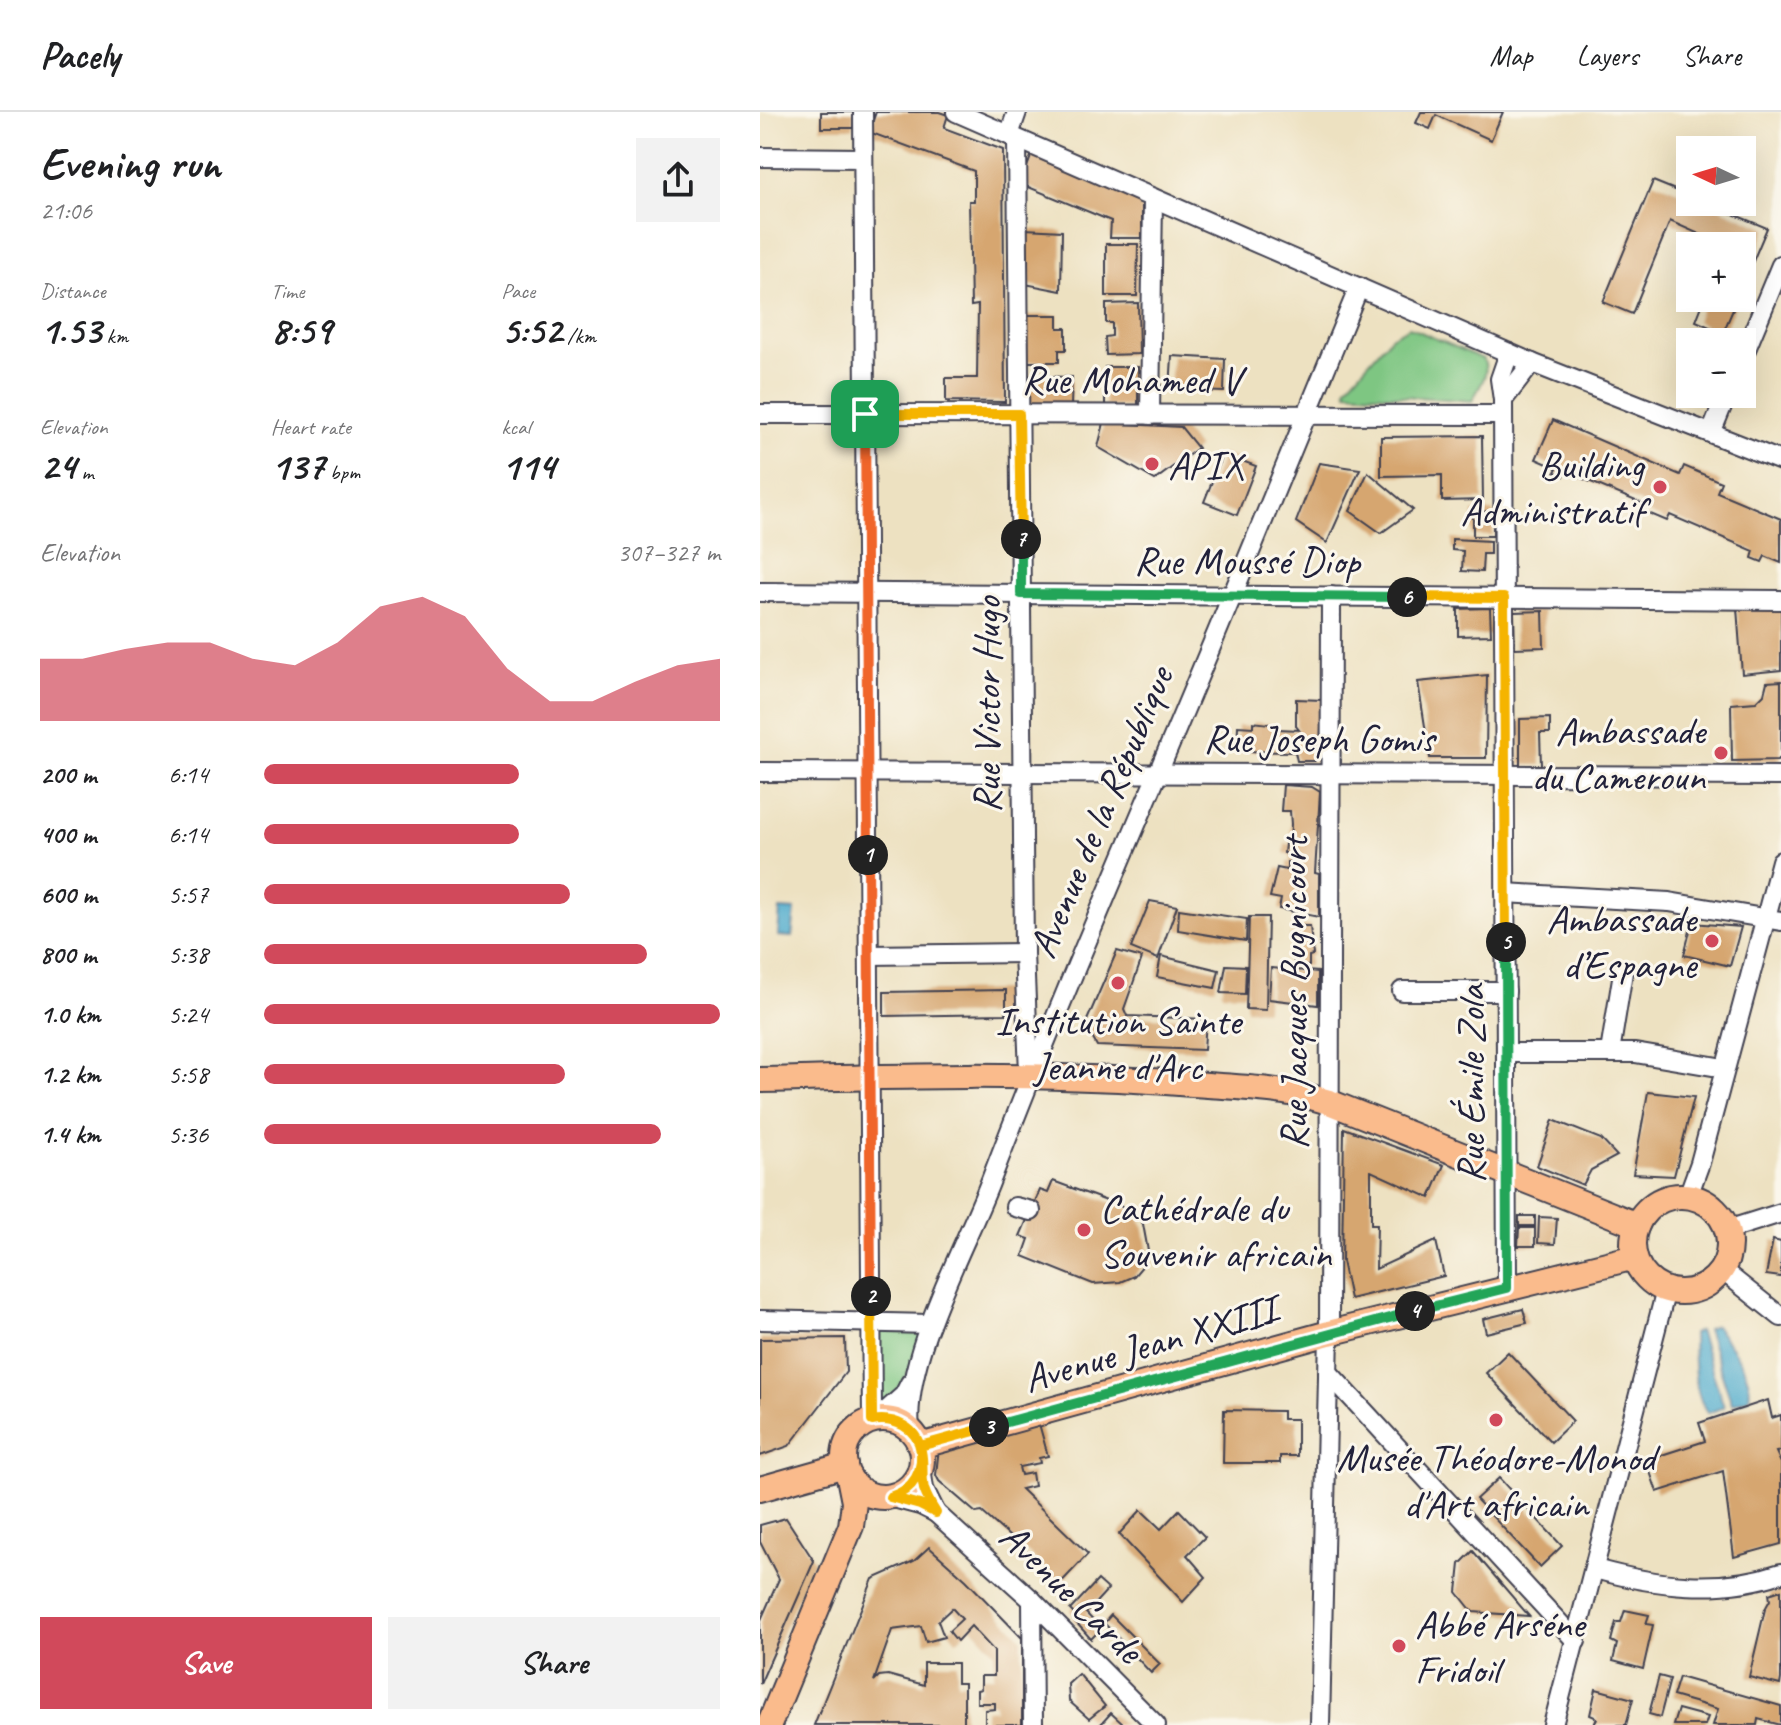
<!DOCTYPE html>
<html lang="en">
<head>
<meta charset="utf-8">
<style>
	body { margin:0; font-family:Caveat,sans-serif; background:#f2f2f2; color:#202124; height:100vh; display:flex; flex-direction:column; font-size:30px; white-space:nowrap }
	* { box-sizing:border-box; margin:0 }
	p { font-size:26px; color:#757577 }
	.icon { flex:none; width:44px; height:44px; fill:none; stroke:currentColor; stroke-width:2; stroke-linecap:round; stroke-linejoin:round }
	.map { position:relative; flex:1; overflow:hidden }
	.side { display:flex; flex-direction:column; background:#fff; width:760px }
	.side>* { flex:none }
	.needle { width:52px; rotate:274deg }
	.fabs { position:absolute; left:916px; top:24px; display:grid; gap:16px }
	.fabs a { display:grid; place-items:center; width:80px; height:80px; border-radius:0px; background:#fff; box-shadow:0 8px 32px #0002; font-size:40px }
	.pin { position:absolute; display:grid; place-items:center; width:68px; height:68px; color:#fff; margin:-34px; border-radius:16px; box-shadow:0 4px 12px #0006 }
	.km { position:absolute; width:40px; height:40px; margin:-20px; border-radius:50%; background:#222; color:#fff; font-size:22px; line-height:40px; text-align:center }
	.round { display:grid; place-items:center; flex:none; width:84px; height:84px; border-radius:0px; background:#f2f2f2 }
	.head { display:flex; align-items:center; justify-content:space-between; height:136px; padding:0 40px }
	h1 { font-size:44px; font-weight:700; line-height:60px }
	.metrics { display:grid; grid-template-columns:repeat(3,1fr); gap:12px; height:136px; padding:8px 40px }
	.metrics div { display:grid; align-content:center }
	.metrics b { font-size:40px; font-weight:700 }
	.metrics small { font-size:22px; font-weight:400 }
	.metrics p { font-size:22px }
	.chart { height:224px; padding:16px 40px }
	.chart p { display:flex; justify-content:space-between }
	.chart svg { width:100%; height:144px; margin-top:8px; fill:#d1495b; opacity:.7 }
	.primary-button { display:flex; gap:16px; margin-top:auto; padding:16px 40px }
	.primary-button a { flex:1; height:92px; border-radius:0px; background:#d1495b; color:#fff; font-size:32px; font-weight:700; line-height:92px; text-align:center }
	.primary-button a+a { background:#f2f2f2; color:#202124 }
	ul { padding:0 40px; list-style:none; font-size:26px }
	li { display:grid; grid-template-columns:128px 96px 1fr; align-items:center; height:60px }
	li i { height:20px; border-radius:10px; background:#d1495b }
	header { display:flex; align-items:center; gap:48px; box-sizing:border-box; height:112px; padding:0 40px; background:#fff; border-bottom:2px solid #e0e0e0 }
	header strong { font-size:38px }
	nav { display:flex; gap:44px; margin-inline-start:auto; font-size:28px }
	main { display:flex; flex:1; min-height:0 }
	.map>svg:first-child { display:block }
	.green { fill:#7ec682; stroke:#50745e; stroke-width:2 }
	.water { fill:#4eaacc; stroke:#386684; stroke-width:2 }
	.building { fill:#d6a66f }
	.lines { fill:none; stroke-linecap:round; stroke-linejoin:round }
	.minor-casing { stroke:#403f4f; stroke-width:22 }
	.major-casing { stroke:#403f4f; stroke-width:28 }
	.minor { stroke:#fff; stroke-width:18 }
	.major { stroke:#fabb8c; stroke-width:24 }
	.split-1-casing { stroke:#fff; stroke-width:16 }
	.split-2-casing { stroke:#fff; stroke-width:16 }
	.split-3-casing { stroke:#fff; stroke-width:16 }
	.split-4-casing { stroke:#fff; stroke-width:16 }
	.split-5-casing { stroke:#fff; stroke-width:16 }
	.split-6-casing { stroke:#fff; stroke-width:16 }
	.split-7-casing { stroke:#fff; stroke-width:16 }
	.split-8-casing { stroke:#fff; stroke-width:16 }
	.split-1 { stroke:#f0652b; stroke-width:10 }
	.split-2 { stroke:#f0652b; stroke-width:10 }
	.split-3 { stroke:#f5b400; stroke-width:10 }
	.split-4 { stroke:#22a559; stroke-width:10 }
	.split-5 { stroke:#22a559; stroke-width:10 }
	.split-6 { stroke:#f5b400; stroke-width:10 }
	.split-7 { stroke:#22a559; stroke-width:10 }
	.split-8 { stroke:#f5b400; stroke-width:10 }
	.poi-dot { fill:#d1495b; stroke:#fbf7ec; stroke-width:3 }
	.labels { text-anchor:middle; stroke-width:6; stroke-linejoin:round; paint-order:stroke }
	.street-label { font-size:40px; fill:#22223b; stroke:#fbf7ec }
	.poi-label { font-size:40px; fill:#22223b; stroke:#fbf7ec; text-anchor:start }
</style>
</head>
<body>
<header>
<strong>Pacely</strong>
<nav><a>Map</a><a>Layers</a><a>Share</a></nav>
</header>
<main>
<section class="side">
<div class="head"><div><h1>Evening run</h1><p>21:06</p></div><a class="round"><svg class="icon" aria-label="share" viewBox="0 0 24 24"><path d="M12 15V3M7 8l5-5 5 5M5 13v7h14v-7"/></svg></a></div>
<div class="metrics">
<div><p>Distance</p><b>1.53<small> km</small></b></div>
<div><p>Time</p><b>8:59</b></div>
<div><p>Pace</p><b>5:52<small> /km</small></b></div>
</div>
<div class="metrics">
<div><p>Elevation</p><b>24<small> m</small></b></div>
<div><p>Heart rate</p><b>137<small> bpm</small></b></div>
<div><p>kcal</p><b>114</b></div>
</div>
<div class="chart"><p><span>Elevation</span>307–327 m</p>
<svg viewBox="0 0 160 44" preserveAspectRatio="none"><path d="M0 44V25L10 25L20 22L30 20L40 20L50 25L60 27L70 20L80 9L90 6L100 12L110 28L120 38L130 38L140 32L150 27L160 25V44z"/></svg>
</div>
<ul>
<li><b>200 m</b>6:14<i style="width:56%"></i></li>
<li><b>400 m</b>6:14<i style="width:56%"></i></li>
<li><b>600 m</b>5:57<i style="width:67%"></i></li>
<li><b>800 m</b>5:38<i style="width:84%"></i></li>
<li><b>1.0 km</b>5:24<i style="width:100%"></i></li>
<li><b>1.2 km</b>5:58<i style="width:66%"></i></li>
<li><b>1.4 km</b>5:36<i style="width:87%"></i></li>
</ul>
<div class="primary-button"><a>Save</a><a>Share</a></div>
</section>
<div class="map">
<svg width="1021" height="1613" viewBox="0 0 1021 1613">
	<rect width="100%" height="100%" fill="#fbf7ec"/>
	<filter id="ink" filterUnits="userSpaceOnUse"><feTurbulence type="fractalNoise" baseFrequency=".0125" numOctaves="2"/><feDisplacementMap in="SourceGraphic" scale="16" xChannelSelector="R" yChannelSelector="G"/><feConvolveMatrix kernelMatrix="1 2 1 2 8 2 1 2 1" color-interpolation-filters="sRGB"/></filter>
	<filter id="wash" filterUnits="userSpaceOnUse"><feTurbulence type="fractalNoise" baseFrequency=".006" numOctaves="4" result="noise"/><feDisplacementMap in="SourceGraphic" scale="32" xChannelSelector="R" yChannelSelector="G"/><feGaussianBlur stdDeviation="1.8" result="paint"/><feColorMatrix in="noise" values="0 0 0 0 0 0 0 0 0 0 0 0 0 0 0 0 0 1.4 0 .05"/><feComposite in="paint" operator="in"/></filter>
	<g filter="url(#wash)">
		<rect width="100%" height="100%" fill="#ede1c1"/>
		<!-- green -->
		<g class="green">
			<path d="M649,215L723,247C731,261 719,275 712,289L587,280L586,276L631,225Z"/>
			<path d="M117,1218L164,1223C152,1250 145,1279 118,1293Z"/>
		</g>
		<!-- water -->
		<g class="water">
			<path d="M20,797L35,798L32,825L18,824Z"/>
			<path d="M955,1214C970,1233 994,1262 989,1286L972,1292L947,1217Z"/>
			<path d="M939,1219L964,1295L948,1301C932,1281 934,1246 933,1222Z"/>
		</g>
		<g id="blocks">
			<!-- building -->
			<g class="building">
				<path d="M61,0H94L93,16H61Z"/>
				<path d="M116,0H179L188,3L184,16L243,38L245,290L186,289V266H217L218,193L211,194L209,89H214V59L109,20Z"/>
				<path d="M661,0H743L731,28L676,3L670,17L656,11Z"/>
				<path d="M273,39L382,85V126H350L351,109L261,72Z"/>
				<path d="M893,69L930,84V90H944L1007,116L982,175V134H966L910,109L872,202L843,190Z"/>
				<path d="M265,117L302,119L301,179L265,172Z"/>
				<path d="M346,132H378L377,184H346Z"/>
				<path d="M945,186H978L963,221L936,209Z"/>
				<path d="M378,191L379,242L346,243L345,225L352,224V211H346V192Z"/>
				<path d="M262,203H298V216H306V238H299V250H262Z"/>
				<path d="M412,244L465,247L464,280L410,278Z"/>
				<path d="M345,255H378V295L345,294Z"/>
				<path d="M264,264L312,265L311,294L269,293L264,289Z"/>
				<path d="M793,308L920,363L924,354L961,370L957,380L1021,407V451L1005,444L1002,450L992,446L994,439L910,403L907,409L881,398L883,392L805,359L804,364L795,360L797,356L776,347Z"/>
				<path d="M344,311L421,315L438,336L395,368L338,335Z"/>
				<path d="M722,324L723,388L682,389V363L621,364V325Z"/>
				<path d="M463,342L496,354L477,403L444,390Z"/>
				<path d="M559,351L600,357L567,431L536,410Z"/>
				<path d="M608,360L653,398L621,421L590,399Z"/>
				<path d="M733,399V424H713V400Z"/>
				<path d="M692,427L730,429V442H723L722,460L702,459L703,439L692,438Z"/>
				<path d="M730,496L731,523L698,524V497Z"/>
				<path d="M977,496L1021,497V558L982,562Z"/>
				<path d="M783,499L784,535L755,536L754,500Z"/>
				<path d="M727,563L726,646H670L658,570Z"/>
				<path d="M1021,569V646L1017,648L972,649L971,592L996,590L1004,582L1007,570Z"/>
				<path d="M536,587L562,588L560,641L555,649H537L535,640L477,639L478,614L493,615V610L519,613L518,617L539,618L536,614Z"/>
				<path d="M790,606V621H780L781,653H760V607Z"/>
				<path d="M523,673L552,675L560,680L555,761L559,762V805L519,797L521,787L510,785L517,756L527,758V750H530L531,743L524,741L525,732H530L531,712L530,699H521Z"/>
				<path d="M390,789L417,794L398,847L371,836Z"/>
				<path d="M419,797L487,807L486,829L418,818Z"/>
				<path d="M489,805H508L506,898L486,897Z"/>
				<path d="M932,811L981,815L970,854L924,843Z"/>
				<path d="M534,814H550L553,843L549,844V854H534V843H530V823H534Z"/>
				<path d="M357,839L382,846L364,897L367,904L446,907L444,938L337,934L325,913Z"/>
				<path d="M401,844L459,858L455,876L397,865Z"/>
				<path d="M466,853L486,854L485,882L461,881Z"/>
				<path d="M511,856L558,860V893L509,887Z"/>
				<path d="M246,878V902L124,904V880Z"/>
				<path d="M888,980L934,985L914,1064L873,1062Z"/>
				<path d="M793,1008L841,1027L857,1044L831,1058L823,1073L777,1054Z"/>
				<path d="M584,1016L684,1053L670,1086L611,1059V1112H617L616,1157L676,1129L684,1164L590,1187L582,1149Z"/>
				<path d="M293,1069L368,1097L377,1104L383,1112L388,1139L384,1152L374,1164L360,1170L333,1172L263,1144L269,1127L260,1124L280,1078L288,1081Z"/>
				<rect x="759" y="1104" width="16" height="10"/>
				<path d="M779,1105L797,1106L795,1132L778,1131Z"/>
				<path d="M759,1116H775V1134H758Z"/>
				<path d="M1013,1128L1021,1130V1165L1006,1163Z"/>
				<path d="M763,1197L767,1211L726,1221L723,1207Z"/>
				<path d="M85,1226L86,1260L29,1334L0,1344V1227Z"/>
				<path d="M748,1240L813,1309L791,1330L726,1261Z"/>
				<path d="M1008,1288L1012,1306L1021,1303V1339L1016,1340L1021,1351V1432L974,1445L963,1359L897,1380L886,1348L945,1329L939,1311Z"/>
				<path d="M464,1298L523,1299V1307H537V1344H520V1351H463Z"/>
				<path d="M278,1308L288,1344L279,1346L280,1351L259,1355L261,1363L272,1361L274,1374L261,1377L328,1442L294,1478L280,1462L284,1455L222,1400L216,1401L179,1369L176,1363L179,1335Z"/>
				<path d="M739,1366L802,1434L780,1455L716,1387Z"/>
				<path d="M381,1398L401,1417L419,1398L445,1425L427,1443L446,1465L423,1490L359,1422Z"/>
				<path d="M26,1406L54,1449L0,1572V1510L19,1467L0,1430V1413Z"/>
				<path d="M169,1435L206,1468L262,1526V1613H225V1598L235,1597V1591H217V1578L221,1577V1564H234V1539L211,1514L197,1529L189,1519L202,1507L192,1496L178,1509L184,1525L166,1530L161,1514L132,1518L114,1569L119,1564L128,1563L164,1573V1551H197V1571H204V1613H54L113,1467L154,1449Z"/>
				<path d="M713,1439L769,1504L713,1500L697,1480L700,1452Z"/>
				<path d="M338,1468L348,1477L326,1501L341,1517L331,1527L313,1507L316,1504L310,1498Z"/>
				<path d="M1021,1478V1567L1020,1573L989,1565L1005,1497L1010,1488L1009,1482Z"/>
				<path d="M865,1498L889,1503L886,1512L893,1513L883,1557L853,1549L857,1532L851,1529L856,1510H861Z"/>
				<path d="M351,1503L400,1552L391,1561L344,1511Z"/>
				<path d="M319,1562L345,1594L329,1607L309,1589L308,1572Z"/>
				<path d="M899,1564L910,1567L900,1605L889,1602Z"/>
				<path d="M919,1565L1021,1594V1613L998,1607L997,1613H953L958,1597L913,1584Z"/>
				<path d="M836,1577L873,1587L866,1613H834L837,1606L830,1603Z"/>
				<path d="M918,1597L948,1605L945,1613H913Z"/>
				<path d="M351,1601L364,1613H340Z"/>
			</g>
		</g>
	</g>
	<g filter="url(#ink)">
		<use href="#blocks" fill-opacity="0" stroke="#403f4f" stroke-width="2"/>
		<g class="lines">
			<!-- minor casing -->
			<g class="minor-casing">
				<g id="minor">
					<path d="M103,0L112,1309"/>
					<path d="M196,0L772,251L1021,349"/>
					<path d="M249,23L257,0"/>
					<path d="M257,27L264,841L269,960"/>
					<path d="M0,45L103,46"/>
					<path d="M982,247L1021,153"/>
					<path d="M743,288L772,251"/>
					<path d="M0,302L743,303"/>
					<path d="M390,303L393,86"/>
					<path d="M951,321L967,282"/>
					<path d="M0,480L1021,488"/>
					<path d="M0,660L1021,664"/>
					<path d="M745,781L909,790L1021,809"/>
					<path d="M109,843L264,841"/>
					<path d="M642,879H746"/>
					<path d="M850,940L863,860"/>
					<path d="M746,941H875L964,956"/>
					<path d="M928,1084L940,1051L1021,749"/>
					<path d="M255,1095L271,1099"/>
					<path d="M967,1118L1021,1101"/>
					<path d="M962,1158L1021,1205"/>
					<path d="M747,1176L743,288L740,267L749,241"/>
					<path d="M0,1208L170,1212"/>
					<path d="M568,1260L816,1529"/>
					<path d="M116,1308L144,1283L150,1271"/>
					<path d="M150,1318C142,1247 205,1136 231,1068C306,871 392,679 472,484C515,381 556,278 599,175"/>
					<path d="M161,1356L164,1377L176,1401"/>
					<path d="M130,1385L160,1393L176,1401L272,1488L396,1613"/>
					<path d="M835,1457C896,1474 960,1482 1021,1461"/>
					<path d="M272,1488L273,1613"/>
					<path d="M560,1613L569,1221L571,484"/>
					<path d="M793,1613L906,1178"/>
				</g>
			</g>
			<!-- major casing -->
			<g class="major-casing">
				<g id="major">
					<path d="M0,968C139,964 280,960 419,971C469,975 520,975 569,990L877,1113"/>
					<circle cx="921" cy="1132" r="48"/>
					<circle cx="123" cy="1346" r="39"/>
					<path d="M160,1334L569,1221L875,1145"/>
					<path d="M0,1377L85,1353"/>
					<path d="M9,1613L91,1414L94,1390L89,1365"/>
				</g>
			</g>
			<!-- minor -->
			<use href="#minor" class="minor"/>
			<!-- major -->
			<use href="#major" class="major"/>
		</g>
	</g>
	<g class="lines" filter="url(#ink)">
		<!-- split-1 casing -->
		<g class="split-1-casing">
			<path id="split-1" d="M105,302L108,743"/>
		</g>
		<!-- split-2 casing -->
		<g class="split-2-casing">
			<path id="split-2" d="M108,743L111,1184"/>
		</g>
		<!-- split-3 casing -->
		<g class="split-3-casing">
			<path id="split-3" d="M111,1184L112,1309C134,1305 157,1315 161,1339C164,1352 161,1364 164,1377C167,1386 171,1393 176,1401L160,1393L130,1385C154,1378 165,1358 160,1334L229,1315"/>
		</g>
		<!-- split-4 casing -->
		<g class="split-4-casing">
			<path id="split-4" d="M229,1315L655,1199"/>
		</g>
		<!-- split-5 casing -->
		<g class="split-5-casing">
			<path id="split-5" d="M655,1199L747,1176L746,830"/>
		</g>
		<!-- split-6 casing -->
		<g class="split-6-casing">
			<path id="split-6" d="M647,485L744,486L746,830"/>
		</g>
		<!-- split-7 casing -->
		<g class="split-7-casing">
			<path id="split-7" d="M261,427V482L647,485"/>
		</g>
		<!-- split-8 casing -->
		<g class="split-8-casing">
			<path id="split-8" d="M105,302H259L261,427"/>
		</g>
		<!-- split-1 -->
		<use href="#split-1" class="split-1"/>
		<!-- split-2 -->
		<use href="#split-2" class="split-2"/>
		<!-- split-3 -->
		<use href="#split-3" class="split-3"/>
		<!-- split-4 -->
		<use href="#split-4" class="split-4"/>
		<!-- split-5 -->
		<use href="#split-5" class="split-5"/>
		<!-- split-6 -->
		<use href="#split-6" class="split-6"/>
		<!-- split-7 -->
		<use href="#split-7" class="split-7"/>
		<!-- split-8 -->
		<use href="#split-8" class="split-8"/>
	</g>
	<!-- markers -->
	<g class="poi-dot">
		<circle cx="392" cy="352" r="8"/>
		<circle cx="900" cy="375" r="8"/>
		<circle cx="961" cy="641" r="8"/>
		<circle cx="952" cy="829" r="8"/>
		<circle cx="358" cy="871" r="8"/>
		<circle cx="324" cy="1118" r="8"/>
		<circle cx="736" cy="1308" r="8"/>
		<circle cx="639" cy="1534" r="8"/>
	</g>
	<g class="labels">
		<!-- street labels -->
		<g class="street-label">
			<text x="371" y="281">Rue Mohamed V</text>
			<text x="487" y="462">Rue Moussé Diop</text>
			<text transform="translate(226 593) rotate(-90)" y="14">Rue Victor Hugo</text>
			<text x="559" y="640">Rue Joseph Gomis</text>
			<text transform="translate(340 700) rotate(-67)" y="14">Avenue de la République</text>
			<text transform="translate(533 881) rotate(-90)" y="14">Rue Jacques Bugnicourt</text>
			<text transform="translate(710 972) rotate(-90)" y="14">Rue Émile Zola</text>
			<text transform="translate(390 1231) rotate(-16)" y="14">Avenue Jean XXIII</text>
			<text transform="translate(312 1480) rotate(44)" y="14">Avenue Carde</text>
		</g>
		<!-- poi labels -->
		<g class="poi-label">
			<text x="408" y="366">APIX</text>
			<text x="884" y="366" text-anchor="end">Building<tspan x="884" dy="46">Administratif</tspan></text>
			<text x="945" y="632" text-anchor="end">Ambassade<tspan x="945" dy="46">du Cameroun</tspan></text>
			<text x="936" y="820" text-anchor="end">Ambassade<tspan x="936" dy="46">d’Espagne</tspan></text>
			<text x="358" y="922" text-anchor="middle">Institution Sainte<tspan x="358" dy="46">Jeanne d'Arc</tspan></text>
			<text x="340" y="1109">Cathédrale du<tspan x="340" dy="46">Souvenir africain</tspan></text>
			<text x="736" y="1359" text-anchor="middle">Musée Théodore-Monod<tspan x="736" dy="46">d'Art africain</tspan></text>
			<text x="655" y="1525">Abbé Arséne<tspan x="655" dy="46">Fridoil</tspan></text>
		</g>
	</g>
</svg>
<div class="fabs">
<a><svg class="needle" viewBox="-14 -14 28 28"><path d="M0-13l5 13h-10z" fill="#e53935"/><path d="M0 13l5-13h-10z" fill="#757577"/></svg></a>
<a>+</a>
<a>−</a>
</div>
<div class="pin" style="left:105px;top:302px;background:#1e9e55"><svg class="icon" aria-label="arrive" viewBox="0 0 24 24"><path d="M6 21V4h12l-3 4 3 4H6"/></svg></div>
<b class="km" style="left:108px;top:743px">1</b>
<b class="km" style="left:111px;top:1184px">2</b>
<b class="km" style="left:229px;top:1315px">3</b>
<b class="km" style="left:655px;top:1199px">4</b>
<b class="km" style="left:746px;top:830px">5</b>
<b class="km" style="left:647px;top:485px">6</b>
<b class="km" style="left:261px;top:427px">7</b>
</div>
</main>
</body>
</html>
